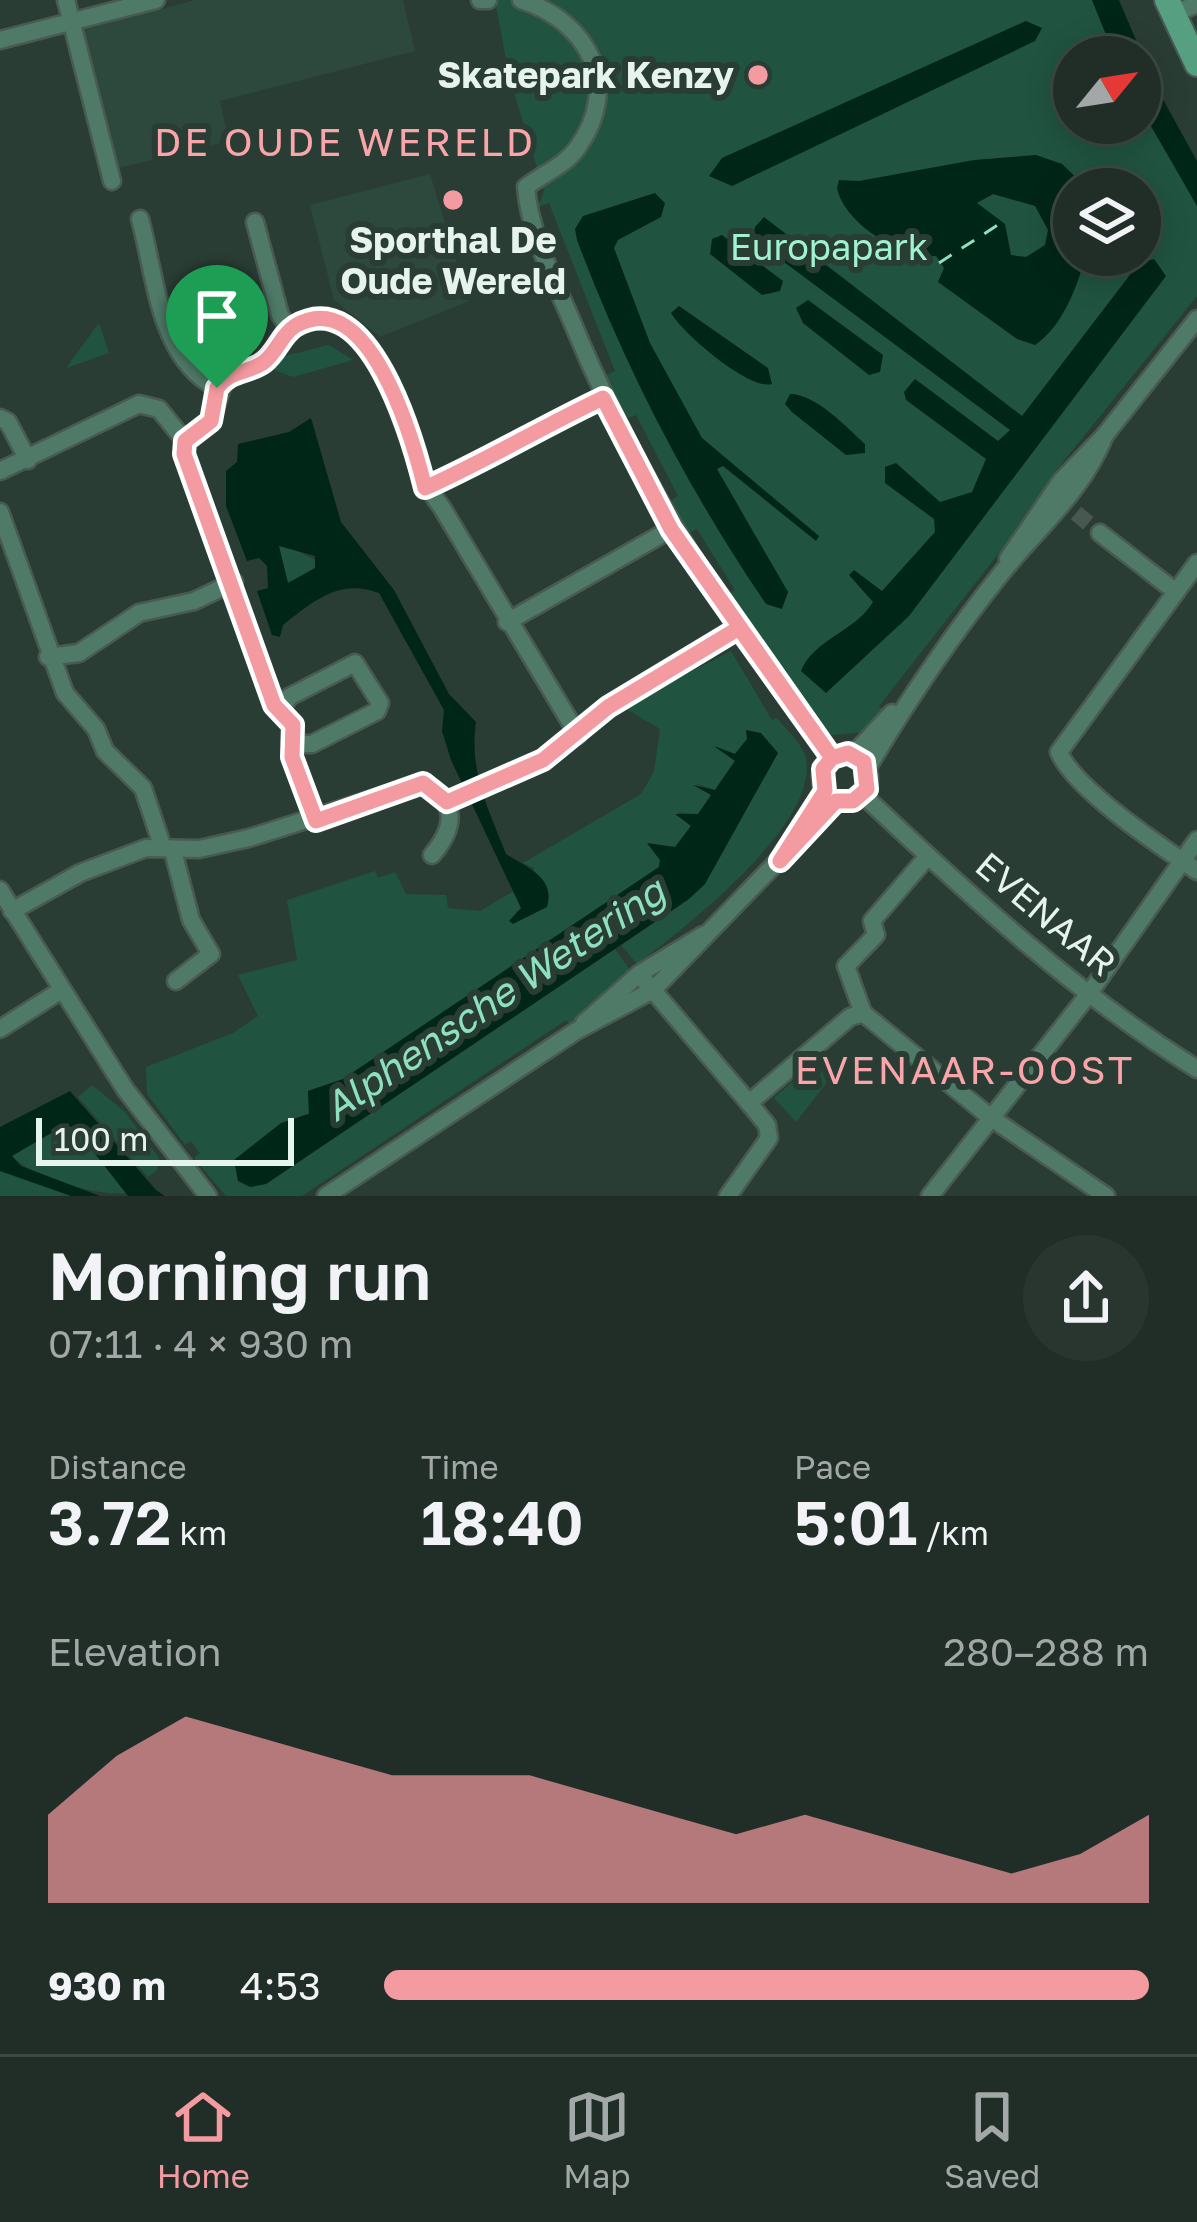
<!DOCTYPE html>
<html lang="en">
<head>
<meta charset="utf-8">
<style>
	body { margin:0; font-family:"Golos Text",sans-serif; background:#28362f; color:#f1f3f6; height:100vh; display:flex; flex-direction:column; font-size:45px; white-space:nowrap }
	* { box-sizing:border-box; margin:0 }
	p { font-size:39px; color:#a2a8a7 }
	.icon { flex:none; width:66px; height:66px; fill:none; stroke:currentColor; stroke-width:2; stroke-linecap:round; stroke-linejoin:round }
	.map { position:relative; height:1196px; overflow:hidden }
	.details { display:flex; flex-direction:column; background:#202e27; flex:1 }
	.details>* { flex:none }
	.needle { width:78px; rotate:60deg }
	.buttons { position:absolute; left:1053px; top:36px; display:grid; gap:24px }
	.buttons a { display:grid; place-items:center; width:108px; height:108px; border-radius:50%; background:#202e27; box-shadow:0 6px 30px #0003,0 0 0 3px #3d4a44; font-size:60px }
	.scale { position:absolute; left:36px; bottom:30px; width:258px; box-sizing:border-box; padding-left:12px; border:6px solid #e7f3ed; border-top:0; font-size:33px; line-height:42px; white-space:nowrap; color:#e7f3ed; -webkit-text-stroke:9px #2a3d34; paint-order:stroke }
	.pin { position:absolute; display:grid; place-items:center; width:102px; height:102px; color:#fff; margin:-123px -51px; border-radius:50% 50% 50% 0; rotate:-45deg; box-shadow:0 0 12px #0007 }
	.pin .icon { rotate:45deg }
	.round { display:grid; place-items:center; flex:none; width:126px; height:126px; border-radius:63px; background:#28362f }
	.overview { display:flex; align-items:center; justify-content:space-between; height:204px; padding:0 48px }
	h1 { font-size:66px; font-weight:600; line-height:90px }
	.metrics { display:grid; grid-template-columns:repeat(3,1fr); gap:18px; height:204px; padding:12px 48px }
	.metrics div { display:grid; align-content:center }
	.metrics b { font-size:60px; font-weight:600 }
	.metrics small { font-size:33px; font-weight:400 }
	.metrics p { font-size:33px }
	.chart { height:336px; padding:24px 48px }
	.chart p { display:flex; justify-content:space-between }
	.chart svg { width:100%; height:216px; margin-top:12px; fill:#f49aa1; opacity:.7 }
	ul { padding:0 48px; list-style:none; font-size:39px }
	li { display:grid; grid-template-columns:192px 144px 1fr; align-items:center; height:90px }
	li i { height:30px; border-radius:15px; background:#f49aa1 }
	.tab-bar { display:flex; justify-content:space-around; align-items:center; height:168px; border-top:3px solid #3d4a44; background:#202e27; font-size:33px; color:#a2a8a7 }
	.tab-bar a { display:grid; justify-items:center; gap:6px }
	.tab-bar .current { color:#f49aa1 }
	.map>svg:first-child { display:block }
	.built { fill:#2d483c }
	.green { fill:#205440; fill-rule:evenodd }
	.water { fill:#002618; fill-rule:evenodd }
	.lines { fill:none; stroke-linecap:round; stroke-linejoin:round }
	.ferry { stroke:#8de1be; stroke-width:3; stroke-dasharray:15 12; stroke-linecap:butt }
	.street-tunnel { stroke:#465850; stroke-width:16; stroke-dasharray:16 8; stroke-linecap:butt }
	.street-casing { stroke:#485a52; stroke-width:21 }
	.secondary-casing { stroke:#485a52; stroke-width:28 }
	.street { stroke:#4e7a67; stroke-width:16 }
	.secondary { stroke:#569f81; stroke-width:24 }
	.route-casing { stroke:#fff; stroke-width:24 }
	.route { stroke:#f49aa1; stroke-width:15 }
	.poi-dot { fill:#f49aa1; stroke:#2a3d34; stroke-width:4.5 }
	.labels { text-anchor:middle; stroke-width:12; stroke-linejoin:round; paint-order:stroke }
	.poi-label { font-size:36px; font-weight:bold; fill:#e7f3ed; stroke:#2a3d34; text-anchor:end }
	.park-label { font-size:36px; fill:#9ff3cf; stroke:#2a3d34 }
	.street-label { font-size:36px; fill:#e7f3ed; stroke:#2a3d34 }
	.neighbourhood-label { font-size:39px; letter-spacing:3px; fill:#f9a5aa; stroke:#2a3d34 }
	.water-label { font-size:39px; font-style:italic; fill:#8de1be; stroke:#2a3d34 }
</style>
</head>
<body>
<div class="map">
<svg width="1197" height="1196" viewBox="0 0 1197 1196">
	<rect width="100%" height="100%" fill="#2a3d34"/>
	<!-- built -->
	<g class="built">
		<path d="M195,0H403L415,51L220,101L229,141L119,168L80,31Z"/>
		<path d="M430,174L469,301L380,337L334,300L310,205Z"/>
	</g>
	<!-- green -->
	<g class="green">
		<path d="M495,0H1092L1115,57H1074V123H1140V107L1197,203V296L1050,478L1054,483L879,706L885,710L866,732L832,735L823,727L767,652L763,654L724,597L735,590L697,529L685,535L667,503L678,496L636,415L623,420L602,377L615,371L549,203L538,207L544,191L509,76ZM1074,189H1140V255H1074Z"/>
		<path d="M99,323L109,353L66,368Z"/>
		<path d="M329,345L353,360L293,377L274,370L277,358Z"/>
		<path d="M285,545L317,561L315,568L292,584C278,577 278,560 278,546Z"/>
		<path d="M731,651L772,720L777,718C785,728 801,743 805,755C824,821 684,928 637,964L621,945L689,899L747,739L735,754L714,747L735,760L715,790L695,783L712,794L698,814L677,812L691,826L675,847L648,844L660,860L659,867L343,1079L308,1091L309,1113L290,1120L266,1184L615,949L630,970L570,1024L566,1020L302,1196H226L194,1158L200,1153L191,1141L185,1145L147,1094L146,1067L233,1033L258,1016L238,975L297,960L287,900L375,871L378,878L395,872L406,894L446,895L448,908L480,911L514,891L522,908L515,913L527,914L534,868L523,863L641,794L654,772L660,729L623,707L667,676L677,679Z"/>
		<path d="M826,1052L838,1068L796,1122L774,1098Z"/>
		<path d="M92,1085L125,1112L159,1158L157,1170L148,1177L78,1097Z"/>
		<path d="M64,1126L75,1127L126,1193C97,1196 34,1179 12,1156Z"/>
		<path d="M0,1171H8L71,1196H0Z"/>
	</g>
	<!-- water -->
	<g class="water">
		<path d="M1092,0H1119L1155,85L1197,161V206L1140,107V57H1115Z"/>
		<path d="M1026,21L1042,28L1035,41L732,186L709,176L722,158Z"/>
		<path d="M1036,155L1062,164L1088,189H1074V255H1086C1077,287 1063,326 1035,345L1017,339L938,282L944,268L936,256C904,260 844,224 837,188L839,180L859,181L974,160ZM993,194L1035,206L1048,230L1045,245L1026,257L1011,255L1005,224L977,203Z"/>
		<path d="M655,193L665,203L661,217L618,240L614,248L650,343L702,438L819,536L816,541L723,466L717,469L788,592L782,609L766,604C689,491 625,368 577,240L575,229L583,216Z"/>
		<path d="M764,217L1022,416L1139,263L1154,259L1166,276L909,616L826,693L801,671C814,639 855,632 873,602L849,575L854,570L882,591L935,532L934,519L885,483V467L896,463L940,502L972,492L986,459L906,400L904,392L915,379L998,441L1010,430L753,239L755,227Z"/>
		<path d="M722,235L783,281L780,291L762,295L710,254L712,239Z"/>
		<path d="M808,300L883,355L880,372L869,375L803,323L796,308Z"/>
		<path d="M679,306L768,368L772,384C750,391 683,334 671,313Z"/>
		<path d="M790,394C816,394 846,427 865,444V453L846,455L792,412L785,404Z"/>
		<path d="M311,418L341,522L394,590L449,694L476,722C469,772 488,808 506,854C526,867 556,877 547,907L513,924L509,921L521,908L451,760L442,731L444,710L379,593C340,578 313,601 283,625L280,637L272,635L257,591L268,588L267,566L259,558L247,561L226,506V471L237,462L238,444L289,432ZM279,546L315,556V568L288,583Z"/>
		<path d="M746,730L761,733L778,753L705,884L689,899L266,1184L250,1187L238,1181L234,1160L281,1123L309,1114L308,1091L343,1079L659,867L660,860L647,843L675,847L691,826L675,814H698L711,795L693,785L715,790L735,761L714,746L735,754L747,739Z"/>
		<path d="M70,1091L156,1190L165,1196H128L74,1127L63,1126L12,1156L21,1166L100,1196H71L0,1171V1127Z"/>
	</g>
	<g class="lines">
		<!-- ferry -->
		<path class="ferry" d="M939,263L1007,219"/>
		<!-- street-tunnel -->
		<path class="street-tunnel" d="M1076,513L1100,533"/>
		<!-- street casing -->
		<g class="street-casing">
			<g id="street">
				<path d="M66,0L112,181"/>
				<path d="M480,0H488"/>
				<path d="M521,0C588,21 622,85 578,147C565,166 544,173 526,187C529,230 553,278 570,317C638,483 724,615 832,758"/>
				<path d="M1173,14L1197,4"/>
				<path d="M0,40L156,0"/>
				<path d="M140,219C156,277 159,359 217,388"/>
				<path d="M255,222L280,315L290,330"/>
				<path d="M0,418L8,422L28,460"/>
				<path d="M185,441L184,454L274,705C293,718 300,734 291,757L316,821"/>
				<path d="M0,471L139,404L159,409L185,441L211,421L225,377C238,369 255,370 266,360C277,350 282,333 296,325C383,280 405,467 441,506L578,735"/>
				<path d="M425,488C487,460 542,427 603,398"/>
				<path d="M0,512L65,693L96,729L105,751L143,788L162,845"/>
				<path d="M1100,533L1176,592L1197,563"/>
				<path d="M1008,559L1061,481L1105,435L1197,319"/>
				<path d="M1176,592L1059,752C1075,790 1162,847 1197,871"/>
				<path d="M507,622L671,529"/>
				<path d="M48,657L79,653L139,613L194,601L234,582"/>
				<path d="M281,710L289,697L355,663L380,703L377,711L312,744H296"/>
				<circle cx="845" cy="778" r="24"/>
				<path d="M853,755L892,713"/>
				<path d="M868,767C908,700 951,636 1000,575C1037,528 1082,493 1105,435"/>
				<path d="M863,795C969,895 1073,992 1197,1069"/>
				<path d="M447,802L543,761L607,707L739,628"/>
				<path d="M792,839L825,791"/>
				<path d="M173,851L191,920L211,954L176,981"/>
				<path d="M0,890L125,1089L208,1196"/>
				<path d="M12,911L80,873L146,848L199,849L249,838L423,783C459,801 455,828 432,855"/>
				<path d="M639,974L749,1103L850,1017L863,1013L990,1117L1106,1196"/>
				<path d="M863,1013L846,966L876,935L872,921L928,856"/>
				<path d="M584,1023L639,974L703,935"/>
				<path d="M0,1029L60,991"/>
				<path d="M326,1196L576,1031L653,990L836,801"/>
				<path d="M728,1196L769,1138L767,1125L749,1103"/>
				<path d="M930,1196L1088,995L1197,840"/>
			</g>
		</g>
		<!-- secondary casing -->
		<g class="secondary-casing">
			<path id="secondary" d="M1167,0L1197,64"/>
		</g>
		<!-- street -->
		<use href="#street" class="street"/>
		<!-- secondary -->
		<use href="#secondary" class="secondary"/>
	</g>
	<g class="lines">
		<!-- route casing -->
		<g class="route-casing">
			<path id="route" d="M217,388L211,421L185,441L184,454L274,705L293,725L292,757L316,821L423,783L447,802L543,760L608,707L739,628L832,758L823,769L825,791L780,861L836,801H853L867,789L864,762L848,753L832,758L671,529L603,398C542,427 487,460 425,488C413,440 369,282 295,326C281,335 277,352 264,362C248,374 231,369 217,388"/>
		</g>
		<!-- route -->
		<use href="#route" class="route"/>
	</g>
	<!-- markers -->
	<g class="poi-dot">
		<circle cx="758" cy="75" r="12"/>
		<circle cx="453" cy="200" r="12"/>
	</g>
	<g class="labels">
		<!-- poi labels -->
		<g class="poi-label">
			<text x="734" y="88">Skatepark Kenzy</text>
			<text x="453" y="253" text-anchor="middle">Sporthal De<tspan x="453" dy="41">Oude Wereld</tspan></text>
		</g>
		<!-- park labels -->
		<g class="park-label">
			<text x="829" y="260">Europapark</text>
		</g>
		<!-- street labels -->
		<g class="street-label">
			<text transform="translate(1046 914) rotate(40)" y="13">EVENAAR</text>
		</g>
		<!-- neighbourhood labels -->
		<g class="neighbourhood-label">
			<text x="345" y="156">DE OUDE WERELD</text>
			<text x="965" y="1084">EVENAAR-OOST</text>
		</g>
		<!-- water labels -->
		<g class="water-label">
			<text transform="translate(494 999) rotate(-34)" y="14">Alphensche Wetering</text>
		</g>
	</g>
</svg>
<div class="buttons">
<a><svg class="needle" viewBox="-14 -14 28 28"><path d="M0-13l5 13h-10z" fill="#e53935"/><path d="M0 13l5-13h-10z" fill="#a2a8a7"/></svg></a>
<a><svg class="icon" aria-label="layers" viewBox="0 0 24 24"><path d="M12 4l9 5-9 5-9-5zM3 14l9 5 9-5"/></svg></a>
</div>
<div class="scale">100 m</div>
<div class="pin" style="left:217px;top:388px;background:#1e9e55"><svg class="icon" aria-label="arrive" viewBox="0 0 24 24"><path d="M6 21V4h12l-3 4 3 4H6"/></svg></div>
</div>
<section class="details">
<div class="overview"><div><h1>Morning run</h1><p>07:11 · 4 × 930 m</p></div><a class="round"><svg class="icon" aria-label="share" viewBox="0 0 24 24"><path d="M12 15V3M7 8l5-5 5 5M5 13v7h14v-7"/></svg></a></div>
<div class="metrics">
<div><p>Distance</p><b>3.72<small> km</small></b></div>
<div><p>Time</p><b>18:40</b></div>
<div><p>Pace</p><b>5:01<small> /km</small></b></div>
</div>
<div class="chart"><p><span>Elevation</span>280–288 m</p>
<svg viewBox="0 0 160 44" preserveAspectRatio="none"><path d="M0 44V26L10 14L20 6L30 10L40 14L50 18L60 18L70 18L80 22L90 26L100 30L110 26L120 30L130 34L140 38L150 34L160 26V44z"/></svg>
</div>
<ul>
<li><b>930 m</b>4:53<i style="width:100%"></i></li>
</ul>
</section>
<nav class="tab-bar">
<a class="current"><svg class="icon" aria-label="home" viewBox="0 0 24 24"><path d="M3 11l9-7 9 7M6 9v11h12V9"/></svg>Home</a>
<a><svg class="icon" aria-label="map" viewBox="0 0 24 24"><path d="M3 6l6-2 6 2 6-2v14l-6 2-6-2-6 2zM9 4v14M15 6v14"/></svg>Map</a>
<a><svg class="icon" aria-label="saved" viewBox="0 0 24 24"><path d="M7 4h10v16l-5-4-5 4z"/></svg>Saved</a>
</nav>
</body>
</html>
